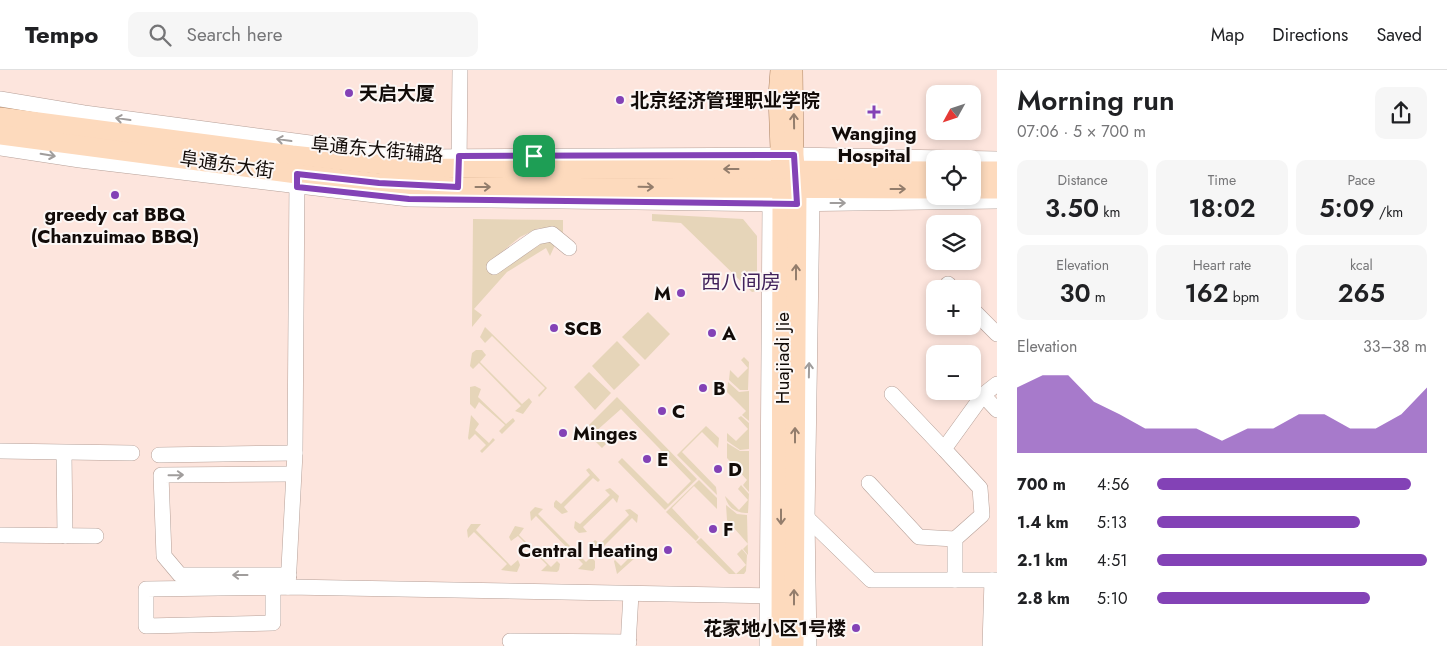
<!DOCTYPE html>
<html lang="en">
<head>
<meta charset="utf-8">
<style>
	body { margin:0; font-family:Jost,"Noto Sans SC",sans-serif; background:#f6f6f6; color:#202124; height:100vh; display:flex; flex-direction:column; font-size:19px; white-space:nowrap }
	* { box-sizing:border-box; margin:0 }
	p { font-size:16px; color:#757577 }
	.icon { flex:none; width:28px; height:28px; fill:none; stroke:currentColor; stroke-width:2; stroke-linecap:round; stroke-linejoin:round }
	.map { position:relative; flex:1; overflow:hidden }
	.details { display:flex; flex-direction:column; background:#fff; width:450px }
	.details>* { flex:none }
	.needle { width:32px; rotate:230deg }
	.controls { position:absolute; left:926px; top:15px; display:grid; gap:10px }
	.controls a { display:grid; place-items:center; width:55px; height:55px; border-radius:10px; background:#fff; box-shadow:0 2px 8px #0003; font-size:25px }
	.pin { position:absolute; display:grid; place-items:center; width:42px; height:42px; color:#fff; margin:-21px; border-radius:10px; box-shadow:0 2px 8px #0006 }
	.round { display:grid; place-items:center; flex:none; width:52px; height:52px; border-radius:10px; background:#f6f6f6 }
	.head { display:flex; align-items:center; justify-content:space-between; height:85px; padding:0 20px }
	h1 { font-size:28px; font-weight:600; line-height:38px }
	.metrics { display:grid; grid-template-columns:repeat(3,1fr); gap:8px; height:85px; padding:5px 20px }
	.metrics div { display:grid; align-content:center; border-radius:10px; background:#f6f6f6; text-align:center }
	.metrics b { font-size:25px; font-weight:600 }
	.metrics small { font-size:14px; font-weight:400 }
	.metrics p { font-size:14px }
	.chart { height:140px; padding:10px 20px }
	.chart p { display:flex; justify-content:space-between }
	.chart svg { width:100%; height:90px; margin-top:5px; fill:#8342b6; opacity:.7 }
	ul { padding:0 20px; list-style:none; font-size:16px }
	li { display:grid; grid-template-columns:80px 60px 1fr; align-items:center; height:38px }
	li i { height:12px; border-radius:6px; background:#8342b6 }
	header { display:flex; align-items:center; gap:30px; box-sizing:border-box; height:70px; padding:0 25px; background:#fff; border-bottom:1px solid #e0e0e0 }
	header strong { font-size:24px }
	nav { display:flex; gap:28px; margin-inline-start:auto; font-size:18px }
	.search { width:350px; height:45px; background:#f6f6f6; display:flex; align-items:center; gap:12px; box-sizing:border-box; padding:0 18px; border-radius:10px; color:#757577; font-size:19px }
	main { display:flex; flex:1; min-height:0 }
	.map>svg:first-child { display:block }
	.green { fill:#e6d5b9 }
	.lines { fill:none; stroke-linecap:round; stroke-linejoin:round }
	.minor-casing { stroke:#b6a098; stroke-width:16 }
	.major-casing { stroke:#aa8161; stroke-width:20 }
	.minor { stroke:#fff; stroke-width:15 }
	.major { stroke:#fddabd; stroke-width:19 }
	.oneway { stroke:#a09d9c }
	.oneway2 { stroke:#937d6c }
	.route-casing { stroke:#fff; stroke-width:10 }
	.route { stroke:#8342b6; stroke-width:6 }
	.poi-dot { fill:#8342b6; stroke:#fcf7f5; stroke-width:2 }
	.labels { text-anchor:middle; stroke-width:4; stroke-linejoin:round; paint-order:stroke }
	.poi-label { font-size:19px; font-weight:bold; fill:#120b08; stroke:#fcf7f5; text-anchor:start }
	.street-label { font-size:19px; fill:#120b08; stroke:#fcf7f5 }
	.neighbourhood-label { font-size:20px; fill:#41225b; stroke:#fcf7f5 }
</style>
</head>
<body>
<header>
<strong>Tempo</strong>
<div class="search"><svg class="icon" aria-label="search" viewBox="0 0 24 24"><circle cx="10" cy="10" r="6"/><path d="M15 15l6 6"/></svg>Search here</div>
<nav><a>Map</a><a>Directions</a><a>Saved</a></nav>
</header>
<main>
<div class="map">
<svg width="997" height="576" viewBox="0 0 997 576">
	<rect width="100%" height="100%" fill="#fde5dd"/>
	<!-- green -->
	<g class="green">
		<path d="M652,144L743,149L757,166V221L752,222L681,153L652,151Z"/>
		<path d="M473,149L563,150V163L539,158L520,167L487,194L496,204L547,170L555,175L550,186L546,178L507,202L474,239L482,245L472,257Z"/>
		<path d="M648,242L670,264L645,290L622,267Z"/>
		<path d="M485,257L547,318L539,327L538,325L545,318L492,266L485,273L480,267Z"/>
		<path d="M617,271L640,295L614,320L592,296Z"/>
		<path d="M476,280H482L486,285L480,292L522,334L529,328L532,332L523,344L515,341L521,336L479,293L473,299L470,296L472,283Z"/>
		<path d="M744,287L749,292L748,320H740L729,310L730,300L738,308L748,298L741,290Z"/>
		<path d="M589,302L611,323L595,340L574,317Z"/>
		<path d="M728,312L739,322L749,321V351L742,345L746,341L727,322Z"/>
		<path d="M475,316L481,319L478,327L506,354L513,348L515,351L502,364L499,361L505,355L479,332L475,339L470,334V317Z"/>
		<path d="M617,327L697,409L665,440L618,392L622,388L668,434L691,411L621,339L595,362L606,374L602,378L590,366L594,362L589,355Z"/>
		<path d="M471,345L479,354L475,360L489,373L493,368L495,370L482,383L480,381L486,375L475,364L469,370L468,368Z"/>
		<path d="M741,346L749,353V379L740,380L727,371V363L736,371L748,359L738,348Z"/>
		<path d="M706,356L719,368L718,378L702,362L682,382L716,417L717,425L677,385Z"/>
		<path d="M727,373L740,381H749V422L743,415L747,410L727,388Z"/>
		<path d="M589,398L600,410L598,412L593,408L564,437L568,442L562,444L554,437V433L556,430L561,434L590,405L586,400Z"/>
		<path d="M699,410L717,428V439L694,416L672,438L699,467L696,471L666,442Z"/>
		<path d="M741,415L749,424L748,443C737,443 728,439 725,426L739,440L748,430L738,419Z"/>
		<path d="M610,418L619,426L617,433L613,428L583,457L587,462L579,463L574,458L575,451L580,454L610,425L605,420Z"/>
		<path d="M726,435L737,444L747,445L748,485L743,479L748,474L727,450Z"/>
		<path d="M535,437L543,439L538,444L586,492L591,487L595,491V498L593,501L578,499L583,494L536,446L531,451L530,442Z"/>
		<path d="M630,439L638,445L637,453L632,448L603,477L607,482H599L593,477V472L595,470L600,474L629,445L625,440Z"/>
		<path d="M471,454H481L476,460L511,496L518,490L520,495L517,502L501,500L507,494L474,462L468,468L467,460Z"/>
		<path d="M515,456L524,458L519,465L551,497L557,491L560,494L559,500L557,502L541,501L547,495L518,466L511,471L509,467Z"/>
		<path d="M701,468L736,504L746,495L737,484L742,479L747,485L746,501L744,504H729L696,472Z"/>
		<path d="M631,475L635,478L631,482L636,487L617,504L614,491L615,490L621,496L629,488L623,482Z"/>
	</g>
	<g class="lines">
		<!-- minor casing -->
		<g class="minor-casing">
			<g id="minor">
				<path d="M0,29L84,43L416,87L794,85L997,89"/>
				<path d="M0,78L80,90L409,129L782,134L997,131"/>
				<path d="M459,96L460,0"/>
				<path d="M494,197L537,167L552,164L569,178"/>
				<path d="M948,214L953,219"/>
				<path d="M972,239L997,264"/>
				<path d="M892,324L944,379"/>
				<path d="M983,325L997,340"/>
				<path d="M0,381L132,383"/>
				<path d="M64,383L65,466"/>
				<path d="M159,385L295,383"/>
				<path d="M869,413L919,467L955,469"/>
				<path d="M803,444L871,510H997"/>
				<path d="M0,465L96,466"/>
				<path d="M289,505H180L164,486L161,405L293,404"/>
				<path d="M955,510V469L982,445L980,418L944,379L983,325L997,314"/>
				<path d="M273,517V553L146,556V519L288,517L781,526"/>
				<path d="M288,517L295,383L297,107"/>
				<path d="M510,571L629,572"/>
				<path d="M628,576L631,524"/>
				<path d="M767,576L770,134"/>
				<path d="M809,576L807,449L812,133"/>
				<path d="M990,576L992,510"/>
			</g>
		</g>
		<!-- major casing -->
		<g class="major-casing">
			<g id="major">
				<path d="M780,0L778,26L782,134L781,576"/>
				<path d="M793,0L794,85L797,119L794,574"/>
				<path d="M0,47L292,85L414,98L935,101"/>
				<path d="M0,65L297,104L379,113L458,117L935,119"/>
				<path d="M972,101H997"/>
				<path d="M972,119H997"/>
			</g>
		</g>
		<!-- minor -->
		<use href="#minor" class="minor"/>
		<!-- major -->
		<use href="#major" class="major"/>
	</g>
	<!-- one-way arrows -->
	<defs><path id="oneway-shaft" d="M-6 0H5M1.5-3L5.5 0L1.5 3" fill="none" stroke-width="1.6" stroke-linecap="round" stroke-linejoin="round" transform="scale(1.25)"/></defs>
	<g class="oneway">
		<use href="#oneway-shaft" transform="translate(123 49) rotate(-172)"/>
		<use href="#oneway-shaft" transform="translate(284 70) rotate(-172)"/>
		<use href="#oneway-shaft" transform="translate(48 85) rotate(9)"/>
		<use href="#oneway-shaft" transform="translate(838 133)"/>
		<use href="#oneway-shaft" transform="translate(809 300) rotate(-89)"/>
		<use href="#oneway-shaft" transform="translate(176 405) rotate(-1)"/>
		<use href="#oneway-shaft" transform="translate(240 505) rotate(-180)"/>
	</g>
	<g class="oneway2">
		<use href="#oneway-shaft" transform="translate(794 51) rotate(-91)"/>
		<use href="#oneway-shaft" transform="translate(731 99) rotate(-180)"/>
		<use href="#oneway-shaft" transform="translate(483 117)"/>
		<use href="#oneway-shaft" transform="translate(646 117) rotate(1)"/>
		<use href="#oneway-shaft" transform="translate(898 119)"/>
		<use href="#oneway-shaft" transform="translate(796 202) rotate(-90)"/>
		<use href="#oneway-shaft" transform="translate(795 365) rotate(-90)"/>
		<use href="#oneway-shaft" transform="translate(781 447) rotate(90)"/>
		<use href="#oneway-shaft" transform="translate(794 527) rotate(-90)"/>
	</g>
	<g class="lines">
		<!-- route casing -->
		<g class="route-casing">
			<path id="route" d="M794,85L797,134L409,129L297,117V104L379,113L458,117L459,86Z"/>
		</g>
		<!-- route -->
		<use href="#route" class="route"/>
	</g>
	<!-- markers -->
	<g class="poi-dot">
		<circle cx="349" cy="23" r="5"/>
		<circle cx="620" cy="30" r="5"/>
		<path d="M871.5 34.5h5v5h5v5h-5v5h-5v-5h-5v-5h5z"/>
		<circle cx="115" cy="125" r="5"/>
		<circle cx="681" cy="223" r="5"/>
		<circle cx="554" cy="258" r="5"/>
		<circle cx="712" cy="263" r="5"/>
		<circle cx="703" cy="318" r="5"/>
		<circle cx="662" cy="341" r="5"/>
		<circle cx="563" cy="363" r="5"/>
		<circle cx="647" cy="389" r="5"/>
		<circle cx="718" cy="399" r="5"/>
		<circle cx="713" cy="459" r="5"/>
		<circle cx="668" cy="480" r="5"/>
		<circle cx="856" cy="558" r="5"/>
	</g>
	<g class="labels">
		<!-- poi labels -->
		<g class="poi-label">
			<text x="359" y="30">天启大厦</text>
			<text x="630" y="37">北京经济管理职业学院</text>
			<text x="874" y="70" text-anchor="middle">Wangjing<tspan x="874" dy="22">Hospital</tspan></text>
			<text x="115" y="151" text-anchor="middle">greedy cat BBQ<tspan x="115" dy="22">(Chanzuimao BBQ)</tspan></text>
			<text x="671" y="230" text-anchor="end">M</text>
			<text x="564" y="265">SCB</text>
			<text x="722" y="270">A</text>
			<text x="713" y="325">B</text>
			<text x="672" y="348">C</text>
			<text x="573" y="370">Minges</text>
			<text x="657" y="396">E</text>
			<text x="728" y="406">D</text>
			<text x="723" y="466">F</text>
			<text x="658" y="487" text-anchor="end">Central Heating</text>
			<text x="846" y="565" text-anchor="end">花家地小区1号楼</text>
		</g>
		<!-- street labels -->
		<g class="street-label">
			<text transform="translate(377 79) rotate(5)" y="7">阜通东大街辅路</text>
			<text transform="translate(227 94) rotate(8)" y="7">阜通东大街</text>
			<text transform="translate(782 288) rotate(-90)" y="7">Huajiadi Jie</text>
		</g>
		<!-- neighbourhood labels -->
		<g class="neighbourhood-label">
			<text x="741" y="219">西八间房</text>
		</g>
	</g>
</svg>
<div class="controls">
<a><svg class="needle" viewBox="-14 -14 28 28"><path d="M0-13l5 13h-10z" fill="#e53935"/><path d="M0 13l5-13h-10z" fill="#757577"/></svg></a>
<a><svg class="icon" aria-label="locate" viewBox="0 0 24 24"><circle cx="12" cy="12" r="6"/><path d="M12 2v4M12 18v4M2 12h4M18 12h4"/></svg></a>
<a><svg class="icon" aria-label="layers" viewBox="0 0 24 24"><path d="M12 4l9 5-9 5-9-5zM3 14l9 5 9-5"/></svg></a>
<a>+</a>
<a>−</a>
</div>
<div class="pin" style="left:534px;top:86px;background:#1e9e55"><svg class="icon" aria-label="arrive" viewBox="0 0 24 24"><path d="M6 21V4h12l-3 4 3 4H6"/></svg></div>
</div>
<section class="details">
<div class="head"><div><h1>Morning run</h1><p>07:06 · 5 × 700 m</p></div><a class="round"><svg class="icon" aria-label="share" viewBox="0 0 24 24"><path d="M12 15V3M7 8l5-5 5 5M5 13v7h14v-7"/></svg></a></div>
<div class="metrics">
<div><p>Distance</p><b>3.50<small> km</small></b></div>
<div><p>Time</p><b>18:02</b></div>
<div><p>Pace</p><b>5:09<small> /km</small></b></div>
</div>
<div class="metrics">
<div><p>Elevation</p><b>30<small> m</small></b></div>
<div><p>Heart rate</p><b>162<small> bpm</small></b></div>
<div><p>kcal</p><b>265</b></div>
</div>
<div class="chart"><p><span>Elevation</span>33–38 m</p>
<svg viewBox="0 0 160 44" preserveAspectRatio="none"><path d="M0 44V12L10 6L20 6L30 19L40 25L50 32L60 32L70 32L80 38L90 32L100 32L110 25L120 25L130 32L140 32L150 25L160 12V44z"/></svg>
</div>
<ul>
<li><b>700 m</b>4:56<i style="width:94%"></i></li>
<li><b>1.4 km</b>5:13<i style="width:75%"></i></li>
<li><b>2.1 km</b>4:51<i style="width:100%"></i></li>
<li><b>2.8 km</b>5:10<i style="width:79%"></i></li>
</ul>
</section>
</main>
</body>
</html>
